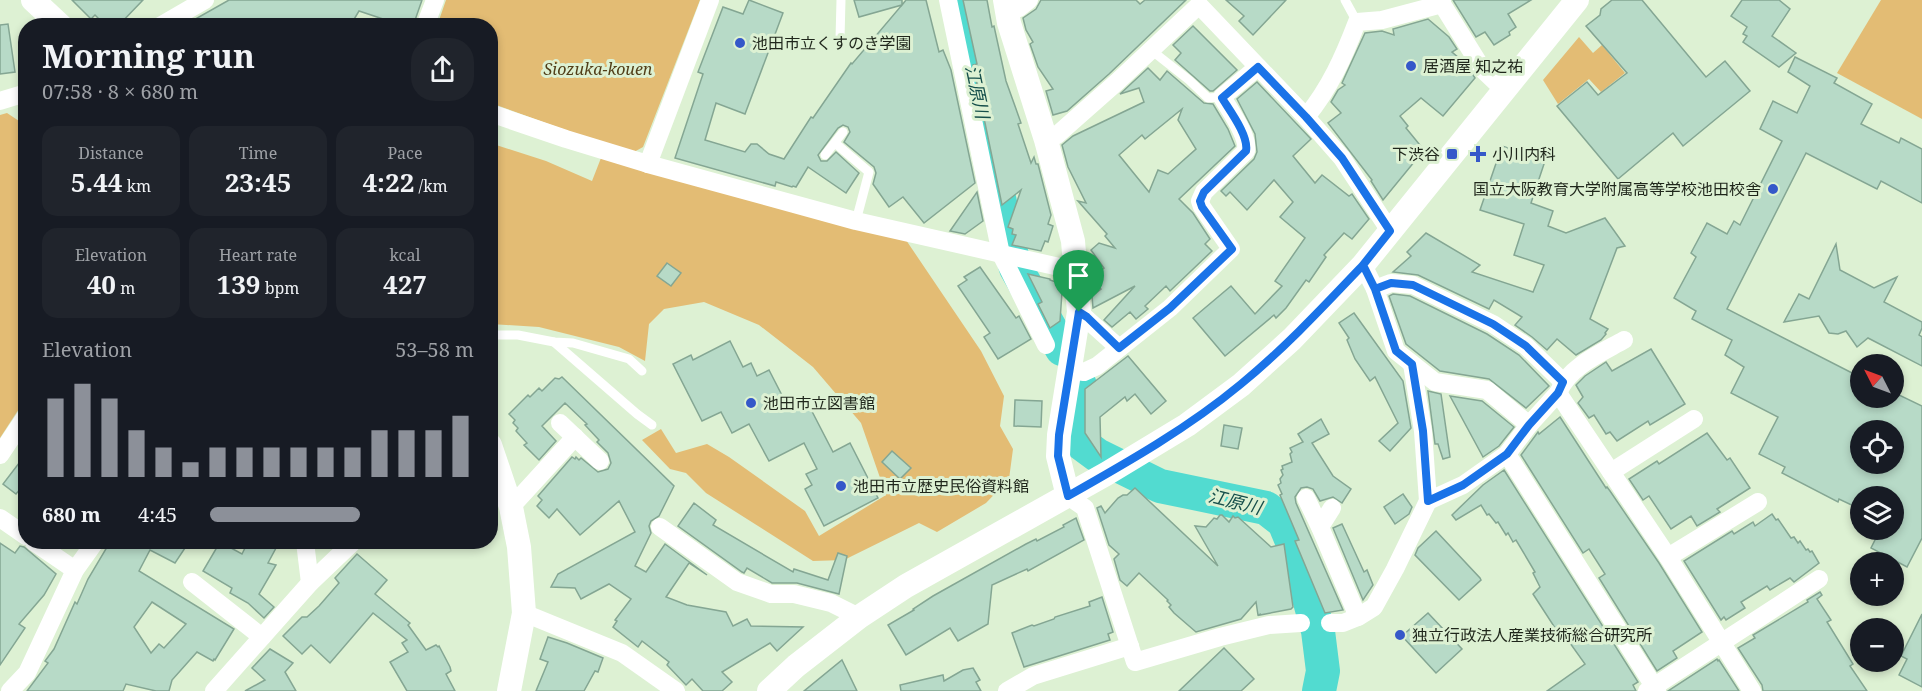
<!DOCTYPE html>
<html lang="en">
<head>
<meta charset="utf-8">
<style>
	body { margin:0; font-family:"Noto Serif","Noto Sans JP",serif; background:#20242c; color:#f1f3f6; height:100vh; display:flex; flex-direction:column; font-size:22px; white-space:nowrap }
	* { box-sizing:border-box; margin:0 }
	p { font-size:20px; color:#9ea1a6 }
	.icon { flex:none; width:33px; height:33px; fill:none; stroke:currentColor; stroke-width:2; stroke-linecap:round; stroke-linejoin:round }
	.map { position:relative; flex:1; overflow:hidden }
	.sheet { position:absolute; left:18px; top:18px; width:480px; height:531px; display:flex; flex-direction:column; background:#171b24; border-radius:24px; box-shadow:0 3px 9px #0003 }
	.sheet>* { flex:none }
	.needle { width:39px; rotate:312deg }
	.controls { position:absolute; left:1850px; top:354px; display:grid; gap:12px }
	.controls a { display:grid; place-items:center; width:54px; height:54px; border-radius:50%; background:#171b24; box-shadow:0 3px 9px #0003; font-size:30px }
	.pin { position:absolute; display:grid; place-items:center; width:51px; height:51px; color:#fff; margin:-62px -26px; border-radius:50% 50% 50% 0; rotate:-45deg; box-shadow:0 0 6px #0007 }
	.pin .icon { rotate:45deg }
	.round { display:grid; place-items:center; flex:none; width:63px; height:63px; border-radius:24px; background:#20242c }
	.headline { display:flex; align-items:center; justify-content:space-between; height:102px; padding:0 24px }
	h1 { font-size:33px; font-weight:700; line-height:45px }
	.figures { display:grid; grid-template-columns:repeat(3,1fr); gap:9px; height:102px; padding:6px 24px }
	.figures div { display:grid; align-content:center; border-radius:15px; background:#20242c; text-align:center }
	.figures b { font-size:26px; font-weight:700 }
	.figures small { font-size:16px; font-weight:400 }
	.figures p { font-size:16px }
	.chart { height:168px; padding:12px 24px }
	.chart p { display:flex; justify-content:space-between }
	.chart svg { width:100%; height:108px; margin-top:6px; stroke:#8c9099; stroke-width:6 }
	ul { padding:0 24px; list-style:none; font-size:20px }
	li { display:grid; grid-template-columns:96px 72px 1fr; align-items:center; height:45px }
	li i { height:15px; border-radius:8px; background:#8c9099 }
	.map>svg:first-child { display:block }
	.green { fill:#e3bc74 }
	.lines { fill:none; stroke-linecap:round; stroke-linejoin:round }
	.river { stroke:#52dbd0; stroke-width:34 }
	.building { fill:#b7dac7; stroke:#84a693; stroke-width:1.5; fill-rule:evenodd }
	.lane { stroke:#fff; stroke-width:9 }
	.street { stroke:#fff; stroke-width:18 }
	.secondary { stroke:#fff; stroke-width:24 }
	.route-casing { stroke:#fff; stroke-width:12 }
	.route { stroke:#1a73e8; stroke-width:8 }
	.poi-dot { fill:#3558c9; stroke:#ddf1d3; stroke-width:2 }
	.labels { text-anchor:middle; stroke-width:6; stroke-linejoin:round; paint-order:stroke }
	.poi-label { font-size:16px; fill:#1f261b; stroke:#ddf1d3; text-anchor:start }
	.park-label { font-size:16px; font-style:italic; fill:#513e18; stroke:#ddf1d3 }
	.water-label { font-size:18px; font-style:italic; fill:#154f4b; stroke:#ddf1d3 }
</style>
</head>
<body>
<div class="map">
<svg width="1922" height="691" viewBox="0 0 1922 691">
	<rect width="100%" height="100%" fill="#ddf1d3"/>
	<!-- green -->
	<g class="green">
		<path d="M446,0H700L643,147L634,152L565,130L491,103L490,26H437Z"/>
		<path d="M1881,0H1922V119L1837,73Z"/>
		<path d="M1579,37L1593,53L1602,45L1625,73L1601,92L1589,79L1558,104L1543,80Z"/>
		<path d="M7,113L25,125L26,398L0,438V115Z"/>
		<path d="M490,143L546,161L592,181L601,158L906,240L981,351L1004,396L1000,426L1013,449L1009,479L986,503L937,532L919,523L844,560L813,561L706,493L686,473L670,469L642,440L661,429L676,453L707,444L729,457L805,511L819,536L886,495L861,423L813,367L759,325L704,302L664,309L649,324L645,361L619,347L539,327L491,324Z"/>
	</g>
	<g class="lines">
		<!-- river -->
		<g class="river">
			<path d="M958,0L1009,246L1016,268L1062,349"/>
			<path d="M1079,383L1081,388L1075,422L1078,441L1097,455L1160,486L1266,508L1284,522L1296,551L1318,631L1323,671L1319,691"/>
		</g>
	</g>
	<!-- building -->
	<g class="building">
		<path d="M72,0H143L118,26H106L95,15L91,19Z"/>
		<path d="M229,0H422L413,26H384L386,20L359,11L350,26H183Z"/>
		<path d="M749,0L783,13L745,114L716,103L705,140L745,152L751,144H757L769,154L784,159L811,117L813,118L851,63L852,64L902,5L859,17L854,0H902V5L906,0H926L939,52L943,50L951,70L975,183L924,223L903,197L889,207L873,184L876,173L874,167L844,142L850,132L848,127L843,125L838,128L818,155L821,161H827L836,152L859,173L846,193L808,167L796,187L793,186L792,187L776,182L775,186L675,158L703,74L698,72L723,7L743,14Z"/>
		<path d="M963,0H987L992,27L994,26L1006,81L1021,123L1018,124L1031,163L1034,157L1036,164H1038L1051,215L1048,224L1053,226L1048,242L1045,241L1041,251L1012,245L1016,235L1012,234L1013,229L1008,227L1021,190L1002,205L973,65L977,64Z"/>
		<path d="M1041,0H1136L1140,4L1145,0H1186L1109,74L1067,111L1053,115L1046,91L1053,89L1038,67L1030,44L1033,42L1026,30L1023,18L1036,9Z"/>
		<path d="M1226,0H1286L1253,35L1239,21L1244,16Z"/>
		<path d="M1453,0H1531L1508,14L1516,27L1509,32L1510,35L1494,45L1485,32L1476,37Z"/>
		<path d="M1612,0H1642L1706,77L1725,61L1750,91L1683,146L1673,133L1618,179L1557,106L1587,82L1598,95L1627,73L1586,26L1600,15L1601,9Z"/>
		<path d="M1742,0H1779L1790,9L1772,36L1796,53L1779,67L1743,42L1747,36L1743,34L1747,27L1731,16Z"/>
		<path d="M1428,19L1449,37L1457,49L1452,52L1466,64L1475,78L1443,116L1421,98L1400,116L1408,126L1406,128L1424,150L1383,200L1371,181L1372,180L1328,123L1341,113L1331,102L1338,90L1345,85L1342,83L1365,33L1382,31L1394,35L1393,29Z"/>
		<path d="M8,24L15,72L0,74V25Z"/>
		<path d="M1193,26L1237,70L1213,91H1210L1175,60L1181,53L1173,45Z"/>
		<path d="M1795,57L1837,78L1834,83L1872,104L1861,124L1899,143L1901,138L1922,149V203L1881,181L1877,189L1806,153L1727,309L1860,377V398H1894L1893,392L1922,406V538L1907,567L1871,548L1880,530H1893V496H1860V509L1839,499L1838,502L1782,473L1785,467L1759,454L1778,417L1731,393L1744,367L1725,355L1732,340L1692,319L1696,311L1674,298L1696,257L1691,253L1707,223L1727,234L1734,221L1740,225L1782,141L1760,129L1773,101L1797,113L1810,86L1788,72ZM1860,430H1893V464H1860Z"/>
		<path d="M1148,68L1160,80L1167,71L1204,103L1213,104L1228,129L1235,146L1179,199L1193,213L1210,239L1205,244L1212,251L1170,291L1166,286L1145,306L1148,309L1136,319L1130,312L1112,327L1104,320L1135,286L1093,308L1092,296L1101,289L1094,280L1100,276L1098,273L1104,268L1091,250L1099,243L1115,248L1105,236L1107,234L1078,201L1086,203L1068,167L1062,145L1073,136L1144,102L1139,88L1120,94ZM1182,109L1178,120L1196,149L1168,174L1158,170L1149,192L1119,155L1142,135L1145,139Z"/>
		<path d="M1257,82L1311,139L1293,156L1315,183L1322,175L1349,196L1352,194L1369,219L1352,239L1344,233L1324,255L1326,257L1309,282L1306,280L1286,308L1276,318L1274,315L1225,356L1193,318L1231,286L1255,314L1282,286L1275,281L1305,238L1280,217L1293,202L1274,180L1247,210L1230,192L1226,196L1221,191L1254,159L1257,152L1255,134L1237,99Z"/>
		<path d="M1502,146L1545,161L1531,203L1553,211L1548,226L1566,233L1605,218L1625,246L1617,248L1590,319L1608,329L1605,333L1606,334L1601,340L1576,355L1557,339L1547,350L1532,337L1515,325L1522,317L1494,300L1489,309L1418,275L1393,272L1411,256L1407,252L1426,233L1480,265L1472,272L1533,292L1544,265L1514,255L1524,224L1480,210Z"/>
		<path d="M977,192L983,221L965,234L950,231Z"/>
		<path d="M1836,244L1840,270L1874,288L1897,277L1884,302L1922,322V328L1919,335L1922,337V366L1868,338L1857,347L1846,331L1838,334L1829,333L1819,316L1784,322L1799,294L1809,299Z"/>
		<path d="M667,263L681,273L671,286L657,276Z"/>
		<path d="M980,267L1016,318L1019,316L1031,339L998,359L984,337L990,333L958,286L967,280L964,277Z"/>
		<path d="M1028,274L1050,279V280L1056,282L1062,292L1060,321L1050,328L1038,304L1042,302Z"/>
		<path d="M1393,294L1410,296L1487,334L1519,355L1549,386L1526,408L1489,379L1440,371L1406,344L1389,296Z"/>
		<path d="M1354,313L1403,381L1411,428L1390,451L1379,441L1398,423L1375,377L1370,381L1355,359L1347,340L1349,338L1339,323Z"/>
		<path d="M730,341L743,367L751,363L757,376L769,370L787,405L804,396L833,452L850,443L878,498L824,526L805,489L812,485L806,474L817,469L804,443L769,461L749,424L732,433L721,412L702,421L673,364L691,355L693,360Z"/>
		<path d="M1651,349L1685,404L1650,425L1648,421L1617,441L1610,432L1606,434L1594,415L1589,418L1578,403L1583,397L1576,385L1585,376L1606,362L1612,371Z"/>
		<path d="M1128,356L1166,401L1151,414L1135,394L1127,401L1125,397L1100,417L1101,457L1085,433V389Z"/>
		<path d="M562,377L674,486L659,516L651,521L649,526L651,533L635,566L646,572L665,544L707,575L689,563L666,597L687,605L726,612L733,626L747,619L751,626L803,627L777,651L770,643L722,672L732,682L722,691H703L692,679L686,685L667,665L669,662L642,641L638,647L613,627L617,621L615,620L631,599L609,584L581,599L575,588L551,587L558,574L635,532L619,501L580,535L557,509L549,518L537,506L542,500L538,496L572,457L575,459L576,457L579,460L581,458L598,472L608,469L611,463L608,453L597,442L599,440L585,425L587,424L565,403L542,426L556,441L539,460L524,445L527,443L516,431L518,428L513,423L515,420L509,414L528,395L530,397L539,388L542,391L555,378L559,379Z"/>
		<path d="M1428,391L1441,394L1450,457L1443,459L1438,444H1435Z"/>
		<path d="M1450,396L1482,401L1514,427L1499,446L1483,457Z"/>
		<path d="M1015,400L1042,401L1041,427L1014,426Z"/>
		<path d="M1560,417L1606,488L1607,487L1610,491L1659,563L1702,632L1673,651L1677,658L1657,671L1599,578L1605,574L1589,549L1583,553L1521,455L1538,432L1539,434Z"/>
		<path d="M1321,419L1329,434L1312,443L1333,476L1351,489L1342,503L1333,497L1320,501L1313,489L1307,487L1301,488L1295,497L1296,503L1343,610L1325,613L1295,541L1299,540L1280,495L1282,494L1278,485L1281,483L1280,479L1283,475L1281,470L1283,469L1282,466L1292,462L1290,454L1292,452L1290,448L1303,442L1298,434Z"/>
		<path d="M1224,425L1242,428L1238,449L1221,446Z"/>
		<path d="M1707,433L1727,460L1730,458L1750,488L1717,509L1720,512L1697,526L1691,516L1671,529L1649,496L1643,500L1629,479L1657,461L1659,464Z"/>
		<path d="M892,451L911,468L900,479L882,462Z"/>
		<path d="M26,454V482L16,494L3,484Z"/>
		<path d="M1504,470L1638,682L1633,685L1636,691H1547L1585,664L1560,629L1557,631L1533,594L1540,587L1533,573L1535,572L1516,540L1513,542L1508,533L1506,535L1498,522L1496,523L1489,514L1487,515L1481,505L1456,520L1452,515L1483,485Z"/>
		<path d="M1135,488L1218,566L1195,526L1206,527L1214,518L1217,519L1220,515H1222L1229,522L1233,516L1235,518L1238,517L1271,547L1284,544L1293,607L1291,609L1260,615L1261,614L1258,615L1256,602L1241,619L1196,632L1174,613L1169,607L1171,605L1167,601L1168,600L1139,573L1127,586L1120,580L1114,559L1119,554L1109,545L1097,508L1101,506L1105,513L1118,498L1123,495H1127Z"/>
		<path d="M1403,494L1412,507L1409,514L1395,524L1384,507Z"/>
		<path d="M694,503L716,520L713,525L793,572L794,569L828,580L838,553L847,556L839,594L797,583H772L747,568L744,573L742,572L678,526Z"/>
		<path d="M1772,514L1776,520L1778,519L1791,538L1794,537L1798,543L1800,541L1806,550L1808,549L1810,552L1812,551L1819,563L1794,582L1790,578L1770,590L1767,586L1741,602L1745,608L1726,620L1724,617L1721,620L1684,561L1732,531L1734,534L1753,522L1755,526Z"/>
		<path d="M1076,518L1084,540L1028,571L1027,569L992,585L988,624L958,641L950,628L906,655L888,625L914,610L913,609L933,596L1026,544L1036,539L1037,541L1064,527L1063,525Z"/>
		<path d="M1342,524L1364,572L1367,570L1373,585L1363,600L1333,528Z"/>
		<path d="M1436,531L1480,578L1481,580L1459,600L1415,555L1418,548Z"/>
		<path d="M110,542H189L175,563L150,550L139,571L234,629L215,660L214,659L213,661L197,652L172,680L169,691H156L126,684L123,691H27L48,663L45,661L54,649L75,602L77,604L88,579ZM152,602L186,624L164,648L159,644L151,653L134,627Z"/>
		<path d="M220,542L242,554L248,542H266L276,548L268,563L276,565L259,594L274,607L264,618L248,603L230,593L232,588L203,571Z"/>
		<path d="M0,543L15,553L20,546L24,547L56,574L44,595L19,624L25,628L0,665Z"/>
		<path d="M357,554L387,580L375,594L410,623L408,625L426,650L436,645L438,647L439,646L450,667L451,671L446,674L455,691H407L390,662L408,652L402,643L407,640L373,613L330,663L311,645L302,654L283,636L302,617H307L319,606L339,583L335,578Z"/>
		<path d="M1820,592L1822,595L1817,599L1831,620L1827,622L1853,664L1850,666L1867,691H1763L1762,685L1738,648L1755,638L1753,635L1808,602L1807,600Z"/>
		<path d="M1102,597L1113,632L1108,634L1110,640L1024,667L1012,633L1032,625L1034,626L1054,619L1055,617L1090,606L1089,602Z"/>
		<path d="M1428,613L1462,649L1436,673L1402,636Z"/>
		<path d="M1922,614V687L1899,675L1907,659L1901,656Z"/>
		<path d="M548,637L567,643L603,658L598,672L595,671L584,691H536L548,662L540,659Z"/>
		<path d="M1224,648L1254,679L1241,691H1179Z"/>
		<path d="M270,649L293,663L285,672L296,691H245L265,680L252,668Z"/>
		<path d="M1717,659L1718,661L1719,660L1739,691H1668Z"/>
		<path d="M842,660L857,691H804Z"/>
		<path d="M973,668L980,680L976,682L981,691H901L900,685L943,675L944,681L963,670Z"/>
	</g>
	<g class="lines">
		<!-- lane -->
		<g class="lane">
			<path d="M1345,0L1357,22"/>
			<path d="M840,39L841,0"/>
			<path d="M1151,50L1189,80L1208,98L1222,97"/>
			<path d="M835,143L869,172L856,221"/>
			<path d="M825,155L843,132"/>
			<path d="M490,335H518L554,342L573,343L629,359L642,371"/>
			<path d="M554,342L637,414L652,425"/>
		</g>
		<!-- street -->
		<g class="street">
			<path d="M948,0L1001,254L1046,345"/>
			<path d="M1442,0V4L1483,70L1504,90"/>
			<path d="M1006,10L1019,8L1029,0"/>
			<path d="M160,26L205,0"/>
			<path d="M425,26L435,0"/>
			<path d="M0,101L26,93"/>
			<path d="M490,113L566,139L648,164L856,221L1077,271"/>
			<path d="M1306,117C1330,88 1344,56 1357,22L1382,20L1442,4"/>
			<path d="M1046,140L1057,135L1117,82L1199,5L1306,117L1342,158L1390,231"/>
			<path d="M648,164L710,0"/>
			<path d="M1363,265L1375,289L1396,351L1435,382L1487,390L1529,425"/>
			<path d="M1375,289L1391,283L1413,285L1493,324L1526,346L1563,382"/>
			<path d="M1079,312L1119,348"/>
			<path d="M1412,364L1423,431L1428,501"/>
			<path d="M1070,370L1084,372L1097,366L1170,308L1231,249L1202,207L1200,201L1204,192L1246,151C1249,136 1230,111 1222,97L1258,67"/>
			<path d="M1559,391C1570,366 1601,353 1624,340"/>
			<path d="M560,423L600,461"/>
			<path d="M1507,454L1657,691"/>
			<path d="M0,455L26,416"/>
			<path d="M1611,472L1694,419"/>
			<path d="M1068,496L1085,508L1135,662L1220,637L1269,625L1301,623"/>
			<path d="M1306,498L1320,527L1358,617L1374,607L1395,569L1428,501L1463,485L1507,454L1529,425L1558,393L1668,557L1752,691"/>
			<path d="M511,507L575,437"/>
			<path d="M0,518L26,536"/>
			<path d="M660,527L737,582L771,594H794L831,603L859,617"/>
			<path d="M1320,527L1332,508"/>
			<path d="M34,542L75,570"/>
			<path d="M305,542L310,583"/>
			<path d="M1668,557L1758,502"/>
			<path d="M192,582L262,637"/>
			<path d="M524,613L622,653L676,691"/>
			<path d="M1330,623H1343L1358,617"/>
			<path d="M10,691L27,673L75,570L95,542"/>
			<path d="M214,691L310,583L353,542"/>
			<path d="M1007,691L1033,676L1130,646"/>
			<path d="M1647,691L1819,579"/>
		</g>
		<!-- secondary -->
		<g class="secondary">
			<path d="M33,0L61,26"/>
			<path d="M1005,0L1009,23L1046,140L1073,241L1079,312L1059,435L1058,456L1068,496"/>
			<path d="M490,445L511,507L519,547L524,613L509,691"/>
			<path d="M769,691L796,666L859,617L906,586L1106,474L1187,425L1241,385L1292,339L1363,265L1577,0"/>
		</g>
	</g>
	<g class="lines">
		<!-- route casing -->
		<g class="route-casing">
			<path id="route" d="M1079,312L1059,435L1058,456L1068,496C1128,462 1188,428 1241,384C1285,348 1324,306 1363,265L1375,289L1396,351L1412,364L1423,431L1428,501L1463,485L1507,454L1529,425L1558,393L1563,382L1526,346L1493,324L1413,285L1391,283L1375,289L1363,265L1390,231L1342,158L1306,117L1258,67L1222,98C1230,111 1249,136 1246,151L1204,192L1200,201L1202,207L1232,249L1170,308L1119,348L1087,317L1079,312"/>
		</g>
		<!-- route -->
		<use href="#route" class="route"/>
	</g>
	<!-- markers -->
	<g class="poi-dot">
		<circle cx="740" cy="43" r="6"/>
		<circle cx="1411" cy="66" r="6"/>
		<rect x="1446" y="148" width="12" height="12" rx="3"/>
		<path d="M1475 145h6v6h6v6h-6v6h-6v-6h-6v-6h6z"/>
		<circle cx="1773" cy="189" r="6"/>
		<circle cx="751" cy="403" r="6"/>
		<circle cx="841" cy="486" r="6"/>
		<circle cx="1400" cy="635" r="6"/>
	</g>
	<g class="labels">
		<!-- poi labels -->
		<g class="poi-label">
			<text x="752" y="49">池田市立くすのき学園</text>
			<text x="1423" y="72">居酒屋 知之祐</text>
			<text x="1440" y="160" text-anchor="end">下渋谷</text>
			<text x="1492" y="160">小川内科</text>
			<text x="1761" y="195" text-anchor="end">国立大阪教育大学附属高等学校池田校舎</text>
			<text x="763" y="409">池田市立図書館</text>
			<text x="853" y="492">池田市立歴史民俗資料館</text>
			<text x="1412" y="641">独立行政法人産業技術総合研究所</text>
		</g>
		<!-- park labels -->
		<g class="park-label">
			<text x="598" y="75">Siozuka-kouen</text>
		</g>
		<!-- water labels -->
		<g class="water-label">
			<text transform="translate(977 92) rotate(78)" y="6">江原川</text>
			<text transform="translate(1235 502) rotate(14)" y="6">江原川</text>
		</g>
	</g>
</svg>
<div class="controls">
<a><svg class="needle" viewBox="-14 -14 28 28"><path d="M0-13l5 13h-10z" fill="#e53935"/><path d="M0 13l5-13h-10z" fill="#9ea1a6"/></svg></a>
<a><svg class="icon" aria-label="locate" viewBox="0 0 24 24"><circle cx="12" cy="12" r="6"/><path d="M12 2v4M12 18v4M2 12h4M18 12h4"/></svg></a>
<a><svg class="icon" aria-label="layers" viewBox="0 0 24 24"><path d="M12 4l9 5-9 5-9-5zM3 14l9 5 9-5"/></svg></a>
<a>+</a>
<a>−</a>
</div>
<div class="pin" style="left:1079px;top:312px;background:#1e9e55"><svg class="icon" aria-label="arrive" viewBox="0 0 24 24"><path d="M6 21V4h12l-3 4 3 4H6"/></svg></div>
<section class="sheet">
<div class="headline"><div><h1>Morning run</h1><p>07:58 · 8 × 680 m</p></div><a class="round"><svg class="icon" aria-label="share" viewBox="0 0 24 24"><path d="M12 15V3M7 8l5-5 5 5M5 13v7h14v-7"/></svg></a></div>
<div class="figures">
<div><p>Distance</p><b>5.44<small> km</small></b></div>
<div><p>Time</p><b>23:45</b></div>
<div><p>Pace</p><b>4:22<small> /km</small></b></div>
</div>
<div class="figures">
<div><p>Elevation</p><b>40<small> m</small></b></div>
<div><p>Heart rate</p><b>139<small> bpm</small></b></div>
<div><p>kcal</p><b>427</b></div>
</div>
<div class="chart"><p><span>Elevation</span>53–58 m</p>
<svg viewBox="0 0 160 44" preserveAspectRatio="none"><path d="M5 44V12M15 44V6M25 44V12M35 44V25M45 44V32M55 44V38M65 44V32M75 44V32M85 44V32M95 44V32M105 44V32M115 44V32M125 44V25M135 44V25M145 44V25M155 44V19"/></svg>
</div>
<ul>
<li><b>680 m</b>4:45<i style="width:57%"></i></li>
</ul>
</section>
</div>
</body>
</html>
